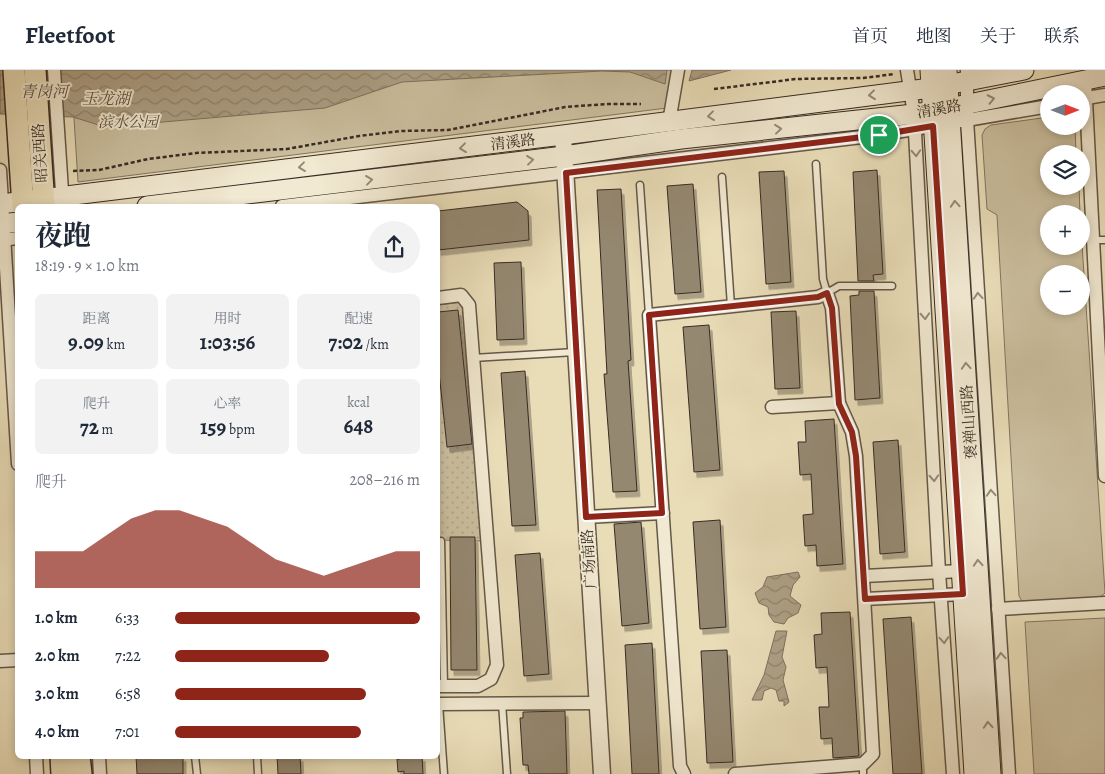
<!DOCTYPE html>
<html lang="zh">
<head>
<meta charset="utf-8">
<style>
	body { margin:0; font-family:Alegreya,"Noto Serif SC",serif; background:#f2f2f3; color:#1f2937; height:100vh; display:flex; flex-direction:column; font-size:19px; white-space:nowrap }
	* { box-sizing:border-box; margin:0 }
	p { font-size:16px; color:#747a83 }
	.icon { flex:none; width:28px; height:28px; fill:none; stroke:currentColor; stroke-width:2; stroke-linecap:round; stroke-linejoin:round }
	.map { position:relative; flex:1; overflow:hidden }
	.side { position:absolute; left:15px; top:134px; width:425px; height:555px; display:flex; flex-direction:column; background:#fff; border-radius:8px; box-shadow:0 2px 8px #0003 }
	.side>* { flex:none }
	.needle { width:32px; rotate:90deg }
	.buttons { position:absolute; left:1040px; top:15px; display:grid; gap:10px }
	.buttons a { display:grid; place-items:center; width:50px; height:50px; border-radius:50%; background:#fff; box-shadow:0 2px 8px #0003; font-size:25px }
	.pin { position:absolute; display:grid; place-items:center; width:42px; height:42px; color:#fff; margin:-21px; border:2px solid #fff; border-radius:50%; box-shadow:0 1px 5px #0007 }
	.round { display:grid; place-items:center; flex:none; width:52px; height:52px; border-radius:26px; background:#f2f2f3 }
	.overview { display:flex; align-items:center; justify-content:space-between; height:85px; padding:0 20px }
	h1 { font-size:28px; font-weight:700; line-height:38px }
	.figures { display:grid; grid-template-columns:repeat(3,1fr); gap:8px; height:85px; padding:5px 20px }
	.figures div { display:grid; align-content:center; border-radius:8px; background:#f2f2f3; text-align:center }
	.figures b { font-size:21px; font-weight:700 }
	.figures small { font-size:14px; font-weight:400 }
	.figures p { font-size:14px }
	.chart { height:140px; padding:10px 20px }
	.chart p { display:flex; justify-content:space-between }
	.chart svg { width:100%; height:90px; margin-top:5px; fill:#8f2418; opacity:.7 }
	ul { padding:0 20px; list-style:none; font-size:16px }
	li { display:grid; grid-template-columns:80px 60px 1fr; align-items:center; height:38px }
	li i { height:12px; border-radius:6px; background:#8f2418 }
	header { display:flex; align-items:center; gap:30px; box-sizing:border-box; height:70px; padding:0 25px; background:#fff; border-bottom:1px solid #e0e1e3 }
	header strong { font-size:24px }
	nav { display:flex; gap:28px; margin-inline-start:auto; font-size:18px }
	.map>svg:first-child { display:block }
	.grass { fill:url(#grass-dots); stroke:#827562 }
	.park { fill:#cbbf9f; stroke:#827562; fill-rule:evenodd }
	.water { fill:url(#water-waves); stroke:#7e715f }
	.building { fill:#948871; stroke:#382b24; filter:url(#shadow) }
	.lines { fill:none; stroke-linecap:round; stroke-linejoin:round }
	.service-casing { stroke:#645849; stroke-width:9 }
	.minor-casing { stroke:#645849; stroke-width:15 }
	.tertiary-casing { stroke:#645849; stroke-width:19 }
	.secondary-casing { stroke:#382b24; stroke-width:21 }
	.primary-casing { stroke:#382b24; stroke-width:24 }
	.path { stroke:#382b24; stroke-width:2.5; stroke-dasharray:4 2.5; stroke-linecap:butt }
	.service { stroke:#f1e9d1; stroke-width:6 }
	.minor { stroke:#f1e9d1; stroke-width:12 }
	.tertiary { stroke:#f1e9d1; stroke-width:16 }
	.secondary { stroke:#f1e9d1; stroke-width:19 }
	.primary { stroke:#e9ddb8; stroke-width:21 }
	.oneway { stroke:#948a7a }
	.route-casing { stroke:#fff; stroke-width:10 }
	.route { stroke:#8f2418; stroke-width:6 }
	.labels { text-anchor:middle; stroke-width:4; stroke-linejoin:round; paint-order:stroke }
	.street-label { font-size:15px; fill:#382b24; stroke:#f1e9d1 }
	.park-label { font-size:15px; font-style:italic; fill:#55493d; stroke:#f1e9d1 }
	.water-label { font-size:16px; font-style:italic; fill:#5b4e41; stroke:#f1e9d1 }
</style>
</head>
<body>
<header>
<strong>Fleetfoot</strong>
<nav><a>首页</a><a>地图</a><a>关于</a><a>联系</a></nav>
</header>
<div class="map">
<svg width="1105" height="704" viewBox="0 0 1105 704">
	<defs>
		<pattern id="grass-dots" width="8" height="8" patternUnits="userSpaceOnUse" patternTransform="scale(1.25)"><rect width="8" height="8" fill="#cbbf9f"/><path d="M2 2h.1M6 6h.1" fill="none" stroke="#afa489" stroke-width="1.8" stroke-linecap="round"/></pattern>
		<pattern id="water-waves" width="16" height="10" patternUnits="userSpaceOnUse" patternTransform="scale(1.25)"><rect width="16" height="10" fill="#ada086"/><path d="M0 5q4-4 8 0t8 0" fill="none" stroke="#8e836d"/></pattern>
		<filter id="shadow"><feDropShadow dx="3" dy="5.5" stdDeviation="0" flood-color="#0004"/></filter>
	</defs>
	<rect width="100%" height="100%" fill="#e9ddb8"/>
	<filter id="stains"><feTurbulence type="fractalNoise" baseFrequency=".004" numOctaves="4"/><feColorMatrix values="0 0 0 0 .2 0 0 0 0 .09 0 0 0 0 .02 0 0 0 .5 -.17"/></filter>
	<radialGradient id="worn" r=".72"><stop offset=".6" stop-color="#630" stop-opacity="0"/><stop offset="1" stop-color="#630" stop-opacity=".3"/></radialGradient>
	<!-- grass -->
	<path class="grass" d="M462,232L481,471L438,470V235Z"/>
	<!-- park -->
	<g class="park">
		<path d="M71,0H673L667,38L78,112Z"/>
		<path d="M1049,47V56H1075L1076,84H1049V116H1079L1080,144H1049V176H1081V159L1105,523L1099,528L1023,533L1019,526L997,145L987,139L982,65L985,59L991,55ZM1049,204H1081V236H1049Z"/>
		<path d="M1105,548V704H1034L1025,552Z"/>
	</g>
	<!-- water -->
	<g class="water">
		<path d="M0,0H667L665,14L630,2L602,1L402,12L325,38L105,57L73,47L0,44Z"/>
		<path d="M692,0H731L689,11Z"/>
		<path d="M798,502L800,507L793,515L790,526L801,535L798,543L788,548L784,554L774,552L769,545L768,537L759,533L755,523L763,517L767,507Z"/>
		<path d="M776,561H787L782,587L786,597L783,610L789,632L784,636V631H779L776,620L771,618L764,621L762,630H752L764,605Z"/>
	</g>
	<!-- building -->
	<g class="building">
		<path d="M877,100L883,204L873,205L874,211H858L853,102Z"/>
		<path d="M784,101L791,212L766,214L759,102Z"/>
		<path d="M693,114L701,222L675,224L667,116Z"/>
		<path d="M621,119L631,290L628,291L637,421L613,422L604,304H607L597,120Z"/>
		<path d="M517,132L528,141L529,170L438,180V141Z"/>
		<path d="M521,192L524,269L497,270L494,193Z"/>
		<path d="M859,221H874L880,328L855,330L850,226L859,225Z"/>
		<path d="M458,240L472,374L447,377L438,293V242Z"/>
		<path d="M796,241L800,318L775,319L771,242Z"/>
		<path d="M709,255L720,400L694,402L683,257Z"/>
		<path d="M525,301L536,455L512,456L501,303Z"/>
		<path d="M834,349L843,494L817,496L816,475L805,476L803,445L813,444L811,404L800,405L798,372H806L805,351Z"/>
		<path d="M898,370L905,482L880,484L873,372Z"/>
		<path d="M720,450L726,557L700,559L693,452Z"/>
		<path d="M641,452L649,553L622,556L614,454Z"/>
		<path d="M450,467H475L477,600H451Z"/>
		<path d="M540,483L549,604L524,606L515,485Z"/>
		<path d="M850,542L859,686L833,688L832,668L821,669L819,637H829L827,597L816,598L814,565L822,564L821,543Z"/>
		<path d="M911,547L922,704H893L883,549Z"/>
		<path d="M652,573L659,704H632L625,575Z"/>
		<path d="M727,580L733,692L707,693L701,581Z"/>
		<path d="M565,641L567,704H529L528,695H523L520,648H523V642Z"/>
		<path d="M136,686H183V704H137Z"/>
		<path d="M277,686H300L301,704H278Z"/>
		<path d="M399,686H422L423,704H404V701L398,702L397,689H400Z"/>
	</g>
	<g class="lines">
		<!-- service casing -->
		<g class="service-casing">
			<g id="service">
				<path d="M816,94L823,209L827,223L839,216H892"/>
				<path d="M722,107L731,236"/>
				<path d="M640,115L649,245"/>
				<path d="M1093,170H1105"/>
				<path d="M473,288L575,282"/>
				<path d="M441,471L444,616"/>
				<path d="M502,633L507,704"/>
				<path d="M439,634L444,704"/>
				<path d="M195,686L197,704"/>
				<path d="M257,686L258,704"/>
				<path d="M863,694V704"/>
			</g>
		</g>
		<!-- minor casing -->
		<g class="minor-casing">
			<g id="minor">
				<path d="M54,0L63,136"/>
				<path d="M907,0L914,44L939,502L953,704"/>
				<path d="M967,0V50L1009,704"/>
				<path d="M1085,10L1105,406"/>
				<path d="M1081,29L1105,25"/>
				<path d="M669,52L678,0"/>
				<path d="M0,100L18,394"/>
				<path d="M282,136L879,65L1049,36"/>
				<path d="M0,170L18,168"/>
				<path d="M438,228L461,225L469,235L497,595L491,609L478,616H438"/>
				<path d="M772,337L839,333"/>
				<path d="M586,447L663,443"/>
				<path d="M864,506L961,501"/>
				<path d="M865,529L963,524"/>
				<path d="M998,539L1105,533"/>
				<path d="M0,591L18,590"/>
				<path d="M438,634L598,633"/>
				<path d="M36,686L37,704"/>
				<path d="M99,686L100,704"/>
				<path d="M684,704L680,696L649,245L818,227L827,223L832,238L839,333L852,362L856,386L873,684L863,694L735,704"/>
			</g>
		</g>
		<!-- tertiary casing -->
		<g class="tertiary-casing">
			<path id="tertiary" d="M563,65L602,704"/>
		</g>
		<!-- secondary casing -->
		<g class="secondary-casing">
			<g id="secondary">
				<path d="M930,0L974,704"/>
				<path d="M947,0L991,704"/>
				<path d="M0,134L563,65L931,18L1024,0"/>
				<path d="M147,136L564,86L681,69L914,44L949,38L1105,6"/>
				<path d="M0,154L18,152"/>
			</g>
		</g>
		<!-- primary casing -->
		<g class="primary-casing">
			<g id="primary">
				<path d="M14,0L23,136"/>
				<path d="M35,0L44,136"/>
				<path d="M61,686L62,704"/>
				<path d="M79,686L81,704"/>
			</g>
		</g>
		<!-- path -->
		<g class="path">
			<path d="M714,19L796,9L863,8L895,4"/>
			<path d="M73,101L99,100L148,89L196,83L287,79L359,66L402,61L448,60L565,37L607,34H641"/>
		</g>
		<!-- service -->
		<use href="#service" class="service"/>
		<!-- minor -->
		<use href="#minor" class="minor"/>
		<!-- tertiary -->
		<use href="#tertiary" class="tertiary"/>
		<!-- secondary -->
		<use href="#secondary" class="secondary"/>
		<!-- primary -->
		<use href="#primary" class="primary"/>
	</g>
	<!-- one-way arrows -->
	<defs><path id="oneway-chevron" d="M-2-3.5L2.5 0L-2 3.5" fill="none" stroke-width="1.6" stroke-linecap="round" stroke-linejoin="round" transform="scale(1.25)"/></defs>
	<g class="oneway">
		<use href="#oneway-chevron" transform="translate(872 25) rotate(173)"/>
		<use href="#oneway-chevron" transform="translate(991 29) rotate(-12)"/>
		<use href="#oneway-chevron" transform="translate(711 46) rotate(173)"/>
		<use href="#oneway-chevron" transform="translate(778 59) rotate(-6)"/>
		<use href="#oneway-chevron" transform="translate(463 78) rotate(173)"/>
		<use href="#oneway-chevron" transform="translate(916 83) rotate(87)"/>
		<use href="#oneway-chevron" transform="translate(530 90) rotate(-7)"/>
		<use href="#oneway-chevron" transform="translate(302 97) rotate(173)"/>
		<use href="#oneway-chevron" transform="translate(369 110) rotate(-7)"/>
		<use href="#oneway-chevron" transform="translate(955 134) rotate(-94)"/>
		<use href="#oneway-chevron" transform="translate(978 226) rotate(-94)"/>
		<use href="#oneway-chevron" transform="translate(925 246) rotate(87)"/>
		<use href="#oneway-chevron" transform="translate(966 296) rotate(-94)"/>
		<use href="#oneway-chevron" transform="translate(934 408) rotate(87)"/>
		<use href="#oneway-chevron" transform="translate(991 423) rotate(-94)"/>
		<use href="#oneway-chevron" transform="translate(978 493) rotate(-94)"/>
		<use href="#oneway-chevron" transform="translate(944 570) rotate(86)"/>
		<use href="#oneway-chevron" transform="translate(1001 586) rotate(-94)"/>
		<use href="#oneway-chevron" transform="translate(988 655) rotate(-94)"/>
	</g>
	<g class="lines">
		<!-- route casing -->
		<g class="route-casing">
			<path id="route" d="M933,56L963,524L865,529L856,386L852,362L839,334L832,238L827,223L818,227L649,245L662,443L586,447L566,103L879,65Z"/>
		</g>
		<!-- route -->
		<use href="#route" class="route"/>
	</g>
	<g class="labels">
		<!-- street labels -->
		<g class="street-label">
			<text transform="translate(939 39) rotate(-10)" y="5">清溪路</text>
			<text transform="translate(513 72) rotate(-7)" y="5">清溪路</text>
			<text transform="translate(40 83) rotate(-94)" y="5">昭关西路</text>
			<text transform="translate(969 352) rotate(-94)" y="5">褒禅山西路</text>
			<text transform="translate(589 489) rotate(-94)" y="5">广场南路</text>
		</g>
		<!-- park labels -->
		<g class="park-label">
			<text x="128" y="57">滨水公园</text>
		</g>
		<!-- water labels -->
		<g class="water-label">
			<text x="44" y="27">青岗河</text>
			<text x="106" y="34">玉龙湖</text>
		</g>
	</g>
	<rect width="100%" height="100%" filter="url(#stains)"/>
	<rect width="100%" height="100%" fill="url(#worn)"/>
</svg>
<div class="buttons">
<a><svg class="needle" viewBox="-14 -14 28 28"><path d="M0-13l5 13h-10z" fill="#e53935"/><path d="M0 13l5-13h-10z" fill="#747a83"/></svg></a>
<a><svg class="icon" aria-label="layers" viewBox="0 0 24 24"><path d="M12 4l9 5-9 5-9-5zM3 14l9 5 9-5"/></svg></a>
<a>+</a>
<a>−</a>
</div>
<div class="pin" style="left:879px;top:65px;background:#1e9e55"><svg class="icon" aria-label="arrive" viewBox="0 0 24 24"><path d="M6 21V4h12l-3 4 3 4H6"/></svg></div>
<section class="side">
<div class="overview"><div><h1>夜跑</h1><p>18:19 · 9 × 1.0 km</p></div><a class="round"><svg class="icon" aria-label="share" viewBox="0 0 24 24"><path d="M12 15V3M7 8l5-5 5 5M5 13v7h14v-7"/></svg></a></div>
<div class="figures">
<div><p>距离</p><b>9.09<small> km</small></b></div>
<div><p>用时</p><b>1:03:56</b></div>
<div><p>配速</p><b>7:02<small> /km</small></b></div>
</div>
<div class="figures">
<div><p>爬升</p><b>72<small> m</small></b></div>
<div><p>心率</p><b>159<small> bpm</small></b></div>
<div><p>kcal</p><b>648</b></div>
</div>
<div class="chart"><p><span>爬升</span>208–216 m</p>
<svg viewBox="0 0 160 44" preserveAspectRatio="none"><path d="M0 44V26L10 26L20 26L30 18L40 10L50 6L60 6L70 10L80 14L90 22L100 30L110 34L120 38L130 34L140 30L150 26L160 26V44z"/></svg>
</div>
<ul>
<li><b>1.0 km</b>6:33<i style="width:100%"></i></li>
<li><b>2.0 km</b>7:22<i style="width:63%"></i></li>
<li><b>3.0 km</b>6:58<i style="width:78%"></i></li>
<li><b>4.0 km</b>7:01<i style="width:76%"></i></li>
</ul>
</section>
</div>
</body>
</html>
